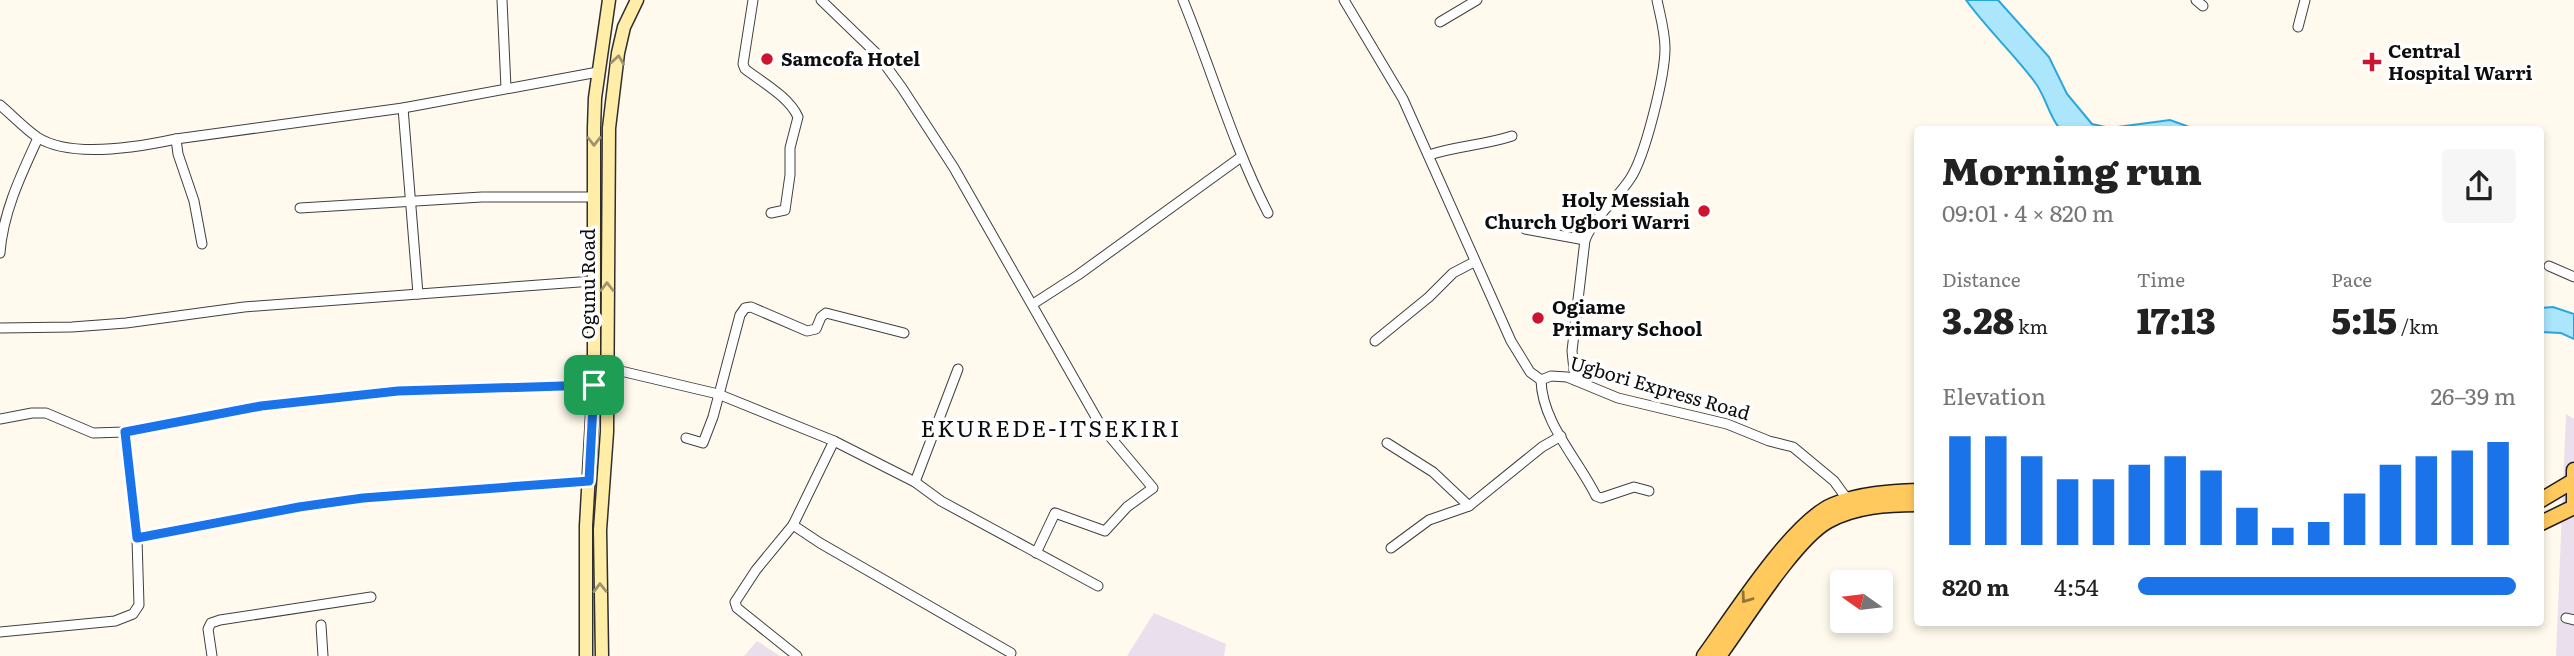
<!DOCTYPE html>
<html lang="en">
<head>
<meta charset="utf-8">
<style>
	body { margin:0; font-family:Literata,serif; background:#f6f6f6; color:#222; height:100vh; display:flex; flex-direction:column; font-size:26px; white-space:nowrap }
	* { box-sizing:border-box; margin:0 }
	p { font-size:23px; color:#767676 }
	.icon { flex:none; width:38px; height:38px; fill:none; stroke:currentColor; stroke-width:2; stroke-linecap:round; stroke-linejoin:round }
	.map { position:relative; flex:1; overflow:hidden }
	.sheet { position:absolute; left:1914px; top:126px; width:630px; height:500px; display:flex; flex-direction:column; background:#fff; border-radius:7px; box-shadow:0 4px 10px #0003 }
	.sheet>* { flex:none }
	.needle { width:46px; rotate:284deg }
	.fabs { position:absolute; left:1830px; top:570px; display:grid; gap:14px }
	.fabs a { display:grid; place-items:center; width:63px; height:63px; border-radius:7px; background:#fff; box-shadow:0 4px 10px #0003; font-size:35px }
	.pin { position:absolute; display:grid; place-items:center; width:60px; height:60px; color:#fff; margin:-30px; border-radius:14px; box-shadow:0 4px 10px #0006 }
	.round { display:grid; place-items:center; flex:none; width:74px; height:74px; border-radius:7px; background:#f6f6f6 }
	.summary { display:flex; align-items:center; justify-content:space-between; height:119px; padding:0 28px }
	h1 { font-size:38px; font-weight:800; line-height:52px }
	.stats { display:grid; grid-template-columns:repeat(3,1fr); gap:10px; height:119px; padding:7px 28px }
	.stats div { display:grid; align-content:center }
	.stats b { font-size:35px; font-weight:800 }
	.stats small { font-size:19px; font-weight:400 }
	.stats p { font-size:19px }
	.chart { height:196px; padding:14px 28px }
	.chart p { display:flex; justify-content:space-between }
	.chart svg { width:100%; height:126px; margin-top:7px; stroke:#1a73e8; stroke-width:6 }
	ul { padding:0 28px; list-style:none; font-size:23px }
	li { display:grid; grid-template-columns:112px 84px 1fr; align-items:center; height:52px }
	li i { height:18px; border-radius:9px; background:#1a73e8 }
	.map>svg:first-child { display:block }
	.industrial { fill:#eae0ed }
	.water { fill:#abe6fd; stroke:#2aa6dc; stroke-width:2 }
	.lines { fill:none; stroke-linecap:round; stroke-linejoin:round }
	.minor-casing { stroke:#404040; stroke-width:11 }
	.secondary-casing { stroke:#2f2f2f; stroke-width:15 }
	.primary-casing { stroke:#1e1e1e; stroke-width:17 }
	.minor { stroke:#fff; stroke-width:9 }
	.secondary { stroke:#ffeda8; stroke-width:12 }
	.primary { stroke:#ffc95d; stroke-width:14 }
	.oneway { stroke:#9e936a }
	.oneway2 { stroke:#927439 }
	.route-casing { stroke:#fff; stroke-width:14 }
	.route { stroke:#1a73e8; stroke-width:9 }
	.poi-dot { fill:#cc1630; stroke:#fff; stroke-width:2.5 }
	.labels { text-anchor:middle; stroke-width:7; stroke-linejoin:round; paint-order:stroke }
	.poi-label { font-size:19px; font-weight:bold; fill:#0d0d0d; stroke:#fff; text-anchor:start }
	.street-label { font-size:19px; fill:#0d0d0d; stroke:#fff }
	.quarter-label { font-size:23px; letter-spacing:2px; fill:#0d0d0d; stroke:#fff }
</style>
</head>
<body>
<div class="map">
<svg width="2574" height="656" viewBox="0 0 2574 656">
	<rect width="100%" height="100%" fill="#fffaed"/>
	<!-- industrial -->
	<g class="industrial">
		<path d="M2566,414L2574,419V656H2556Z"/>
		<path d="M1154,613L1226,644L1224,656H1127Z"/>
		<path d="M757,641L780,656H744Z"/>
	</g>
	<!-- water -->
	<g class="water">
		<path d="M1966,0H1998L2049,57L2067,94L2092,124L2110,128L2170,120L2195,129H2060C2048,115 2046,96 2034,81C2013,53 1987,29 1966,0Z"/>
		<path d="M2553,307L2574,314V339L2561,333L2541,332V308Z"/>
	</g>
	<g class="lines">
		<!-- minor casing -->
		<g class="minor-casing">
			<g id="minor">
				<path d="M502,0L506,88"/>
				<path d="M753,0L743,64L745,69C762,82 789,97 798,117L790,148V175L785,210L771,213"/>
				<path d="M821,0L878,55L902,88L954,168L1101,426L1153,488L1127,507L1105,531L1055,513L1036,553"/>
				<path d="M1183,0C1212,71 1233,145 1268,213"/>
				<path d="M1344,0L1403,99L1511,341L1530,372L1541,380"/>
				<path d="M2196,0L2203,6"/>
				<path d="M1440,22L1477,0"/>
				<path d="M2298,27L2305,0"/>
				<path d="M0,105C12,115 24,128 37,137C71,159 139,147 176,139L403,108L598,72"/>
				<path d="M403,108L418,294"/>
				<path d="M176,139L178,154L194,201L202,244"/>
				<path d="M1429,155C1456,146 1485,145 1512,136"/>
				<path d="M300,208L482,197H594"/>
				<path d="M1525,229L1585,240"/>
				<path d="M0,253C3,212 21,175 38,138"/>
				<path d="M2549,266L2574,277"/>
				<path d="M1033,304L1078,275L1241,157"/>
				<path d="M0,328L72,327L126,323L244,307L593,281"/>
				<path d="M1375,341L1429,297L1453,273L1474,262"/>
				<path d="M608,368L718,394L834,441L915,482L941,501L1098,586"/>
				<path d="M1541,380L1551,376L1567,377L1618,398L1727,424L1769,441L1793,447L1834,481L1850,503"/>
				<path d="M1541,380C1542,423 1578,459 1596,496L1601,498L1634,487L1649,491"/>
				<path d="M1575,380L1572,351L1585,240C1595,216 1616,200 1630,179C1645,157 1665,76 1665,48C1665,32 1660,15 1657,0"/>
				<path d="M0,419L32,413H46L93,433L125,432L261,406L398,391L594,385"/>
				<path d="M686,438L703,443L713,417L740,315L745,308L751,307L807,331L816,329L821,317L826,313L904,333"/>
				<path d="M1387,443L1433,472L1469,506"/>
				<path d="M915,482L958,369"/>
				<path d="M793,525L820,543L1011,653"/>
				<path d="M137,539L299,507L363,498L589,481"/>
				<path d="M1391,548L1429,520L1469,506L1542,447L1561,436"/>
				<path d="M2566,618L2574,620"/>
				<path d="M321,625L323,656"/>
				<path d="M0,632L115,621L133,614L139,605L137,539L125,432"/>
				<path d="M212,656L208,629L211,623L220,620L371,597"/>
				<path d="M797,656L737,608L735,602L756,570L793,525L834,441"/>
			</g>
		</g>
		<!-- secondary casing -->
		<g class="secondary-casing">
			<g id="secondary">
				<path d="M586,656V526L594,385V128L595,98L609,0"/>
				<path d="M602,656L600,530L607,432L609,128L618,53L624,27L637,0"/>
			</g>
		</g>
		<!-- primary casing -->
		<g class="primary-casing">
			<g id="primary">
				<path d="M2541,500L2573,481"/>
				<path d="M2541,523L2574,507V470"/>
				<path d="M1704,656C1732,618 1792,522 1833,505C1859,494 1890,492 1918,491"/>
				<path d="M1719,656C1744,622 1794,540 1828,521C1855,506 1888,504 1918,504"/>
			</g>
		</g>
		<!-- minor -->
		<use href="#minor" class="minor"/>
		<!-- secondary -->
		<use href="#secondary" class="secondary"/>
		<!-- primary -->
		<use href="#primary" class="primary"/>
	</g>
	<!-- one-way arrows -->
	<defs><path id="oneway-chevron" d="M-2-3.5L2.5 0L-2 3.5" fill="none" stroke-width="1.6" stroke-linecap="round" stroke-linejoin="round" transform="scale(1.75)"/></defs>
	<g class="oneway">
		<use href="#oneway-chevron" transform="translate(618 60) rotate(-82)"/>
		<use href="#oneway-chevron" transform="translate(594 141) rotate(90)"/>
		<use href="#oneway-chevron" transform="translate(607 287) rotate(-90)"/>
		<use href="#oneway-chevron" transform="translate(600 588) rotate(-91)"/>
	</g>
	<use class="oneway2" href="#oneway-chevron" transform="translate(1746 598) rotate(126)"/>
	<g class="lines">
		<!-- route casing -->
		<g class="route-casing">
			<path id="route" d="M594,385L589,481L363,498L299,507L137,538L125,432L261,406L398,391Z"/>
		</g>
		<!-- route -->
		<use href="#route" class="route"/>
	</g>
	<!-- markers -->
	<g class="poi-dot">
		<circle cx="767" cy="59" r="7"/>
		<path d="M2368.5 51.5h7v7h7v7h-7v7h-7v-7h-7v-7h7z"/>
		<circle cx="1704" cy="211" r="7"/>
		<circle cx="1538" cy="318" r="7"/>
	</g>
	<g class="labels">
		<!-- poi labels -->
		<g class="poi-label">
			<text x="2388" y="58">Central<tspan x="2388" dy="22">Hospital Warri</tspan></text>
			<text x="781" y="66">Samcofa Hotel</text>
			<text x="1690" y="207" text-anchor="end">Holy Messiah<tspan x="1690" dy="22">Church Ugbori Warri</tspan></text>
			<text x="1552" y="314">Ogiame<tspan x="1552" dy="22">Primary School</tspan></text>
		</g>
		<!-- street labels -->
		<g class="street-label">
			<text transform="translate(588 284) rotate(-90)" y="7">Ogunu Road</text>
			<text transform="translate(1660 388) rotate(16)" y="7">Ugbori Express Road</text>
		</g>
		<!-- quarter labels -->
		<g class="quarter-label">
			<text x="1051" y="437">EKUREDE-ITSEKIRI</text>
		</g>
	</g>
</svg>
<div class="fabs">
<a><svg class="needle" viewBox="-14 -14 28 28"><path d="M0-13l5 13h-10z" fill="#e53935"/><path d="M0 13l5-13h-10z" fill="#767676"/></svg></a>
</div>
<div class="pin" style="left:594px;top:385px;background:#1e9e55"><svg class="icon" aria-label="arrive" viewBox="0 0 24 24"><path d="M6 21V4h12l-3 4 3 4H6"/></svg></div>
<section class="sheet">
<div class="summary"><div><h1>Morning run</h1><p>09:01 · 4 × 820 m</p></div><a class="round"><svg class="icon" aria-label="share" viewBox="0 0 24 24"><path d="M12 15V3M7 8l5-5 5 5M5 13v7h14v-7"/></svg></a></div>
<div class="stats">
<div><p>Distance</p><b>3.28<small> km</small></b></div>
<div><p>Time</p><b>17:13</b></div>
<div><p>Pace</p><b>5:15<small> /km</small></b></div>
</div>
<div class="chart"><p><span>Elevation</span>26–39 m</p>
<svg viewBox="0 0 160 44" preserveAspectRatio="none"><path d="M5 44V6M15 44V6M25 44V13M35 44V21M45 44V21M55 44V16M65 44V13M75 44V18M85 44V31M95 44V38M105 44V36M115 44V26M125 44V16M135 44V13M145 44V11M155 44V8"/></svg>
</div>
<ul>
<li><b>820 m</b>4:54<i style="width:100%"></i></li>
</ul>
</section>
</div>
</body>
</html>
